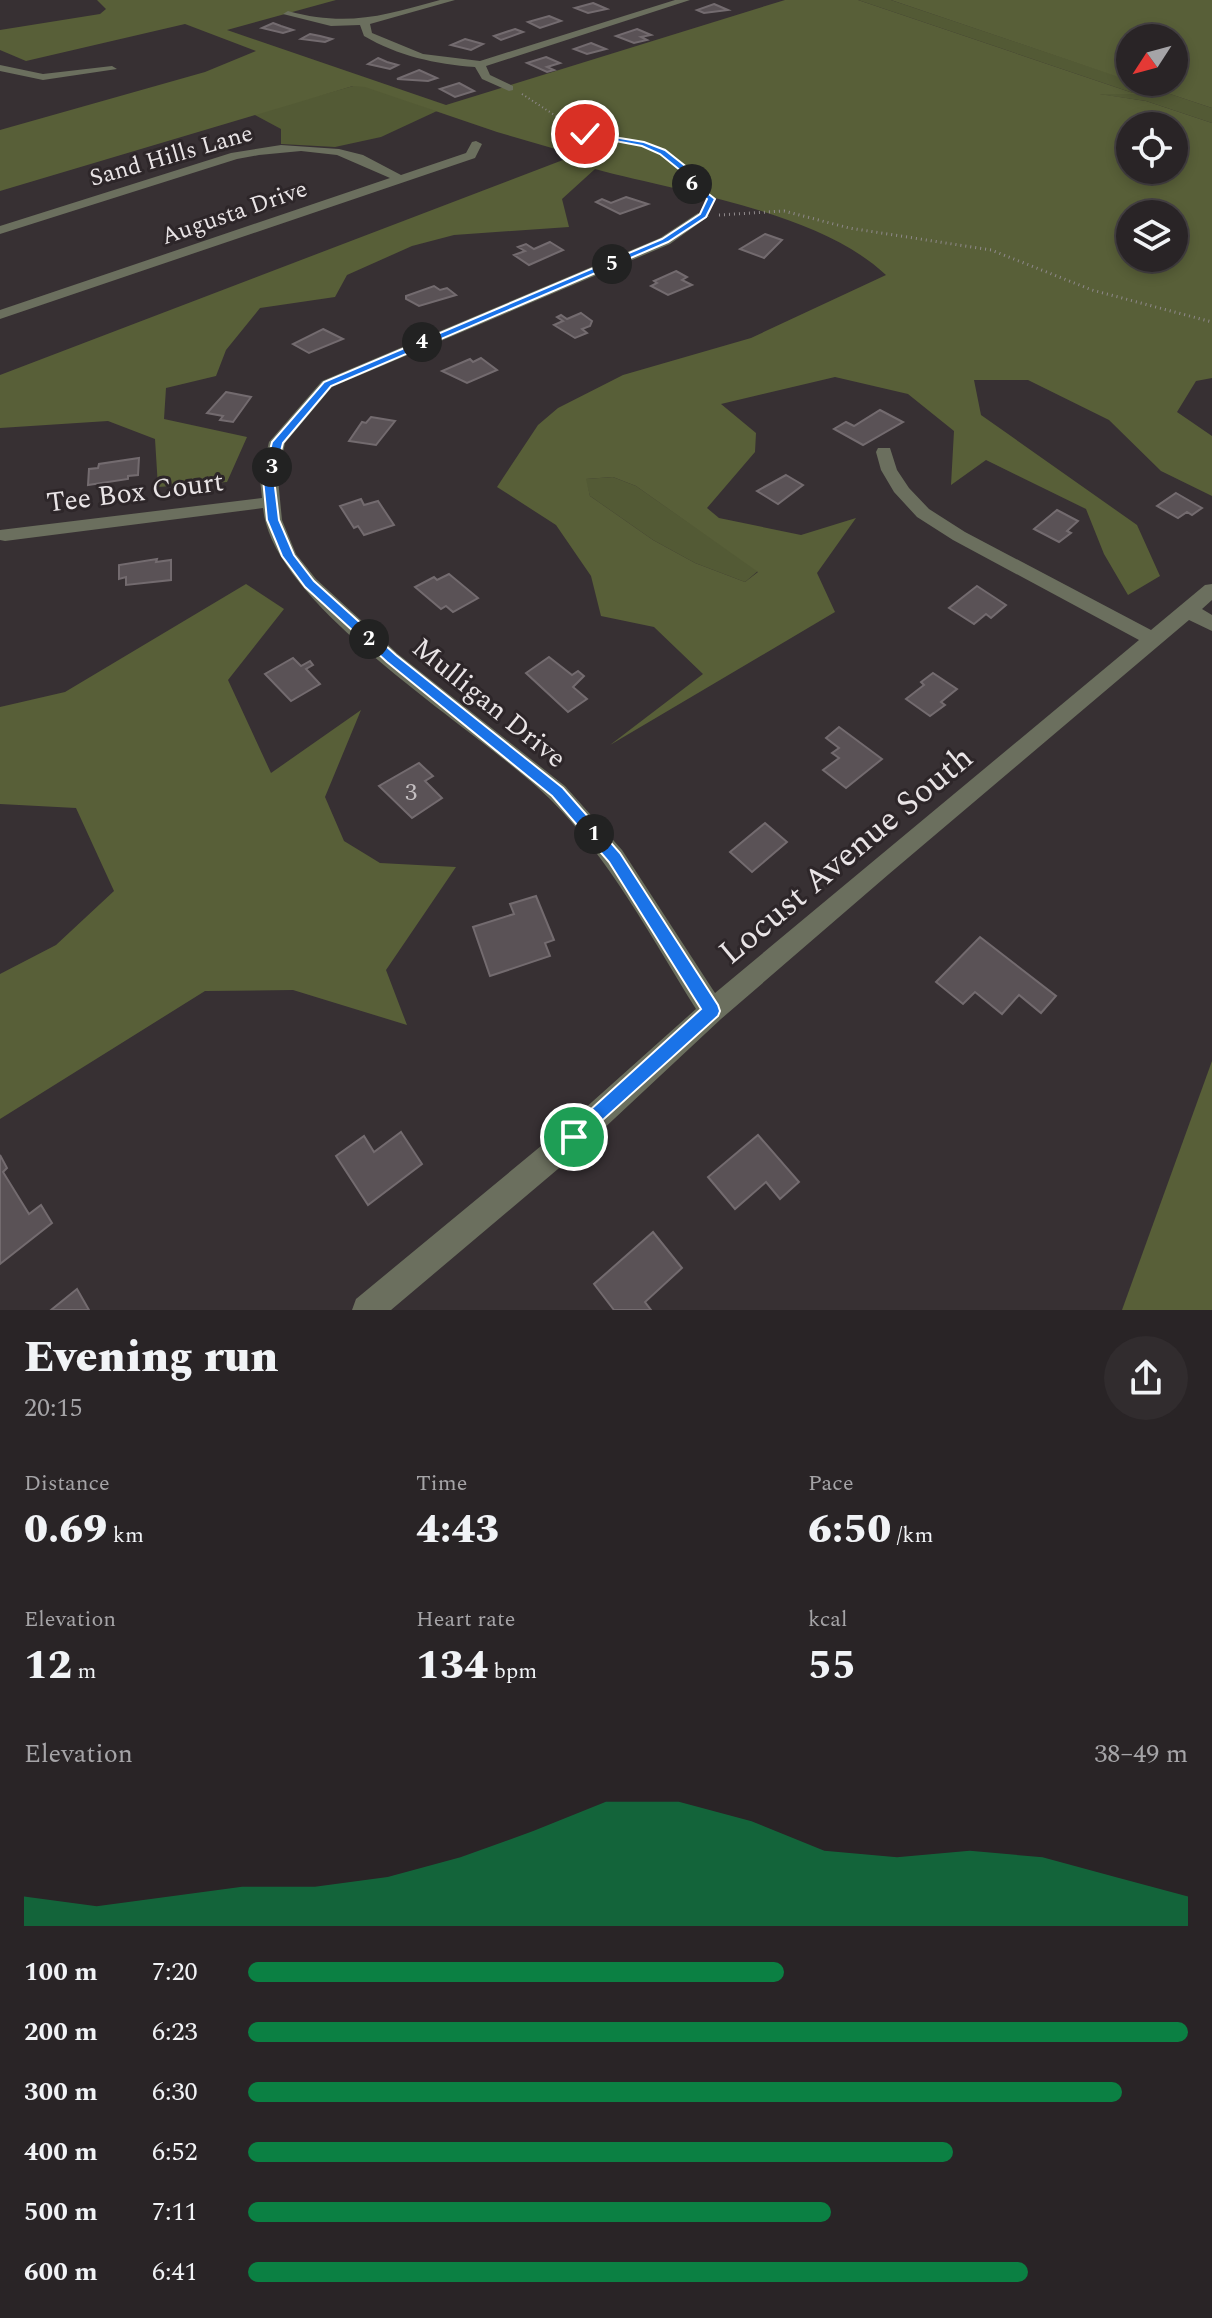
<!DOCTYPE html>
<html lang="en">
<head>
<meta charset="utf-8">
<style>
	body { margin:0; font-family:Spectral,serif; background:#312c2e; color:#f1f3f6; height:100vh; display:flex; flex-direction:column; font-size:30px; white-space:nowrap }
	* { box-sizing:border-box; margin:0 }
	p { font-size:26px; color:#a5a4a7 }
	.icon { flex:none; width:44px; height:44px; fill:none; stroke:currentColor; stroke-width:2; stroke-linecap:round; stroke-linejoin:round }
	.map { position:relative; height:1310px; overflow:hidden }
	.panel { display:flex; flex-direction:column; background:#292426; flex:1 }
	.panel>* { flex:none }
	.needle { width:52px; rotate:234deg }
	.tools { position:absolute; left:1116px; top:24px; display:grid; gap:16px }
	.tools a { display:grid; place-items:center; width:72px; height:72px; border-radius:50%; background:#292426; box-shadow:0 4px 12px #0003,0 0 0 2px #454143; font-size:40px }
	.pin { position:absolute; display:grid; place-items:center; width:68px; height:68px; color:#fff; margin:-34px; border:4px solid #fff; border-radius:50%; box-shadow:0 2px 8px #0007 }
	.km { position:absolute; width:40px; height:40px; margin:-20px; border-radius:50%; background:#222; color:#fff; font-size:22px; line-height:40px; text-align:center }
	.round { display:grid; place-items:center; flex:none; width:84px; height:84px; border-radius:42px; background:#312c2e }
	.summary { display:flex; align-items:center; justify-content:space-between; height:136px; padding:0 24px }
	h1 { font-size:44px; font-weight:800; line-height:60px }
	.figures { display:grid; grid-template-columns:repeat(3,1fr); gap:12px; height:136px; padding:8px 24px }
	.figures div { display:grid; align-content:center }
	.figures b { font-size:40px; font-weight:800 }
	.figures small { font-size:22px; font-weight:400 }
	.figures p { font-size:22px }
	.chart { height:224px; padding:16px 24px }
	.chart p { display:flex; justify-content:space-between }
	.chart svg { width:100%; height:144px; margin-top:8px; fill:#0b8043; opacity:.7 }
	ul { padding:0 24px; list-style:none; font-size:26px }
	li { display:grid; grid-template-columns:128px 96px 1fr; align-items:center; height:60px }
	li i { height:20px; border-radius:10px; background:#0b8043 }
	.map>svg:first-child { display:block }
	.green { fill:#535a35 }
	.forest { fill:#585f38; fill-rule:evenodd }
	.building { fill:#5a5256; stroke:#736b6f; stroke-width:2 }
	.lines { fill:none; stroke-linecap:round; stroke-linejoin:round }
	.path-far1 { stroke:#8f898b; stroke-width:2; stroke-dasharray:1 3; stroke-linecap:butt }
	.path { stroke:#8f898b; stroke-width:3; stroke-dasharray:1 4; stroke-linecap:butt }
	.minor { fill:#6b6f5e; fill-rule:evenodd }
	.route { fill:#1a73e8; stroke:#fff; stroke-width:2 }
	.labels { text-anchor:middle; stroke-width:6; stroke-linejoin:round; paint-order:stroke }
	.far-street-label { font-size:24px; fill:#e9e4e6; stroke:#2d2629 }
	.number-label { font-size:24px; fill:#c5c0c2 }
	.street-label { font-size:28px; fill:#e9e4e6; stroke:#2d2629 }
	.near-street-label { font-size:34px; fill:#e9e4e6; stroke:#2d2629 }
</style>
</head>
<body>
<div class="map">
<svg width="1212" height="1310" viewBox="0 0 1212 1310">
	<rect width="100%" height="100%" fill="#373033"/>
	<!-- green -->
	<g class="green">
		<path d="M858,0H891L1212,108V123L1146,101L1091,93H1133Z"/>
		<path d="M353,86H365L437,111L381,137L335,147L281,144V129L253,114Z"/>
		<path d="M613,477L636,486L758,571L745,582L695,563L653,540L590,496L585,479Z"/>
	</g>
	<!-- forest -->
	<g class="forest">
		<path d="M97,0H336L227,30L446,105L785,0H858L1136,94H1100L1146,101L1212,123V378L1196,381L1177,412L1212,436V496L1161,471L1109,420L1028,380H974L981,415L1137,525L1160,576L1128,595L1104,554L1086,509L986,460L951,485L954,431L908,394L835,377L721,404L756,433L755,452L707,508L719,518L801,535L856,518L817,573L835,612L610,745L703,674L654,627L601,616L591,576L556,525L497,487L538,425L558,408L623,375L751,338L886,275C818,211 683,193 595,169L562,199L569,227L454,235L412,246L347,275L335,297L260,308L226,350L216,376L166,388L164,419L247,437L227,482L158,487L155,439L108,421L0,428V375L576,155L497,132L365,87L353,86L0,191V130L205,72L256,51L185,24L26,61L0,50V30L100,14L106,9ZM1130,126H1174V170H1130ZM1130,214H1174V258H1130ZM613,477L636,486L758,572L745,582L695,563L653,540L590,496L586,479Z"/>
		<path d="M891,0H1212V108L1134,82H1174V38H1130V81Z"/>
		<path d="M246,584L284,609L228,680L271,773L361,710L325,797L344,841L380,863L456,867L386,970L407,1025L293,990L205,991L0,1119V974L56,945L114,891L76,808L0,804V707L65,692Z"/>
		<path d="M1212,1061V1310H1122Z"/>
	</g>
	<!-- building -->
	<g class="building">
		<path d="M593,3L607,9L588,13L575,8Z"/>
		<path d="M714,4L728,10L704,13L697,10Z"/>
		<path d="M549,16L561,21L540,28L528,22Z"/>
		<path d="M273,23L281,26L293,30L283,33L262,28Z"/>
		<path d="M515,29L523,32L501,40L494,36Z"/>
		<path d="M637,29L651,35L641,37L647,40L634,43L616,36Z"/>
		<path d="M310,34L320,36L332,39L325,42L301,39Z"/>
		<path d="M465,39L483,44L471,50L451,45Z"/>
		<path d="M591,43L606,49L587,54L574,49Z"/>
		<path d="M546,57L560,63L547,67L554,70L547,72L527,63Z"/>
		<path d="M378,58L387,62L398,65L390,69L368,64Z"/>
		<path d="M419,70L437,78L428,81L397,79Z"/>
		<path d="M459,83L474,91L455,97L440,89Z"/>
		<path d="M626,197L648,204L620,214L596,202L602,199L611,203Z"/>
		<path d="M765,234L782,240L764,258L740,249Z"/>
		<path d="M550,242L563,250L529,265L514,255L525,251L518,247L526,244L534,249Z"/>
		<path d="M676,271L687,277L682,280L692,285L668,295L651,286L657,283L654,281Z"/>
		<path d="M434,286L440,290L447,288L456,295L419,306L406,299V296Z"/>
		<path d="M581,313L592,321L590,326L582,329L587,333L575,338L554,325L563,321L557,317L561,315L567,319Z"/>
		<path d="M323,329L343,339L309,353L293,344Z"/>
		<path d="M481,358L497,370L467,383L442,371L470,359L473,362Z"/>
		<path d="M226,392L251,397L233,422L220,420L223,416L207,413Z"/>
		<path d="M880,410L903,422L863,445L834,429L846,422L854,426Z"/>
		<path d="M371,417L395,421L376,445L349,441L362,422L366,423Z"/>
		<path d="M139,458L138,475L128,476V479L88,485L89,469L98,468L99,464Z"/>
		<path d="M786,475L803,485L778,504L757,491Z"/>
		<path d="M1176,493L1202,508L1192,515L1187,512L1178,518L1157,506Z"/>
		<path d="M361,499L364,505L378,501L394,525L364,535L358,526L354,528L340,506Z"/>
		<path d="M1057,510L1078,521L1067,531L1071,533L1059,542L1034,529Z"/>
		<path d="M157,559L156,562L171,560V580L126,585V577L119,579V565Z"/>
		<path d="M449,574L478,598L453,612L446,606L441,609L415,587L434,577L437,580Z"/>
		<path d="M977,586L1006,605L991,618L986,614L974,624L949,608Z"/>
		<path d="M549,657L572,675L578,671L584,676L573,687L587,699L568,712L526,673Z"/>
		<path d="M293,658L301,666L310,661L313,665L306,669L320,684L291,701L265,674Z"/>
		<path d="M933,673L957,689L941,702L945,705L930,716L906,699L924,685L921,682Z"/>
		<path d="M839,727L882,759L846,788L823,770L839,758L832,753L839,748L826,738Z"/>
		<path d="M419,763L433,776L425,781L442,798L412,818L379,786Z"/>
		<path d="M765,823L787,842L752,872L730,852Z"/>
		<path d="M536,896L554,940L545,943L550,956L490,976L473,927L514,914L510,904Z"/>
		<path d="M980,937L1056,996L1041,1013L1019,995L1002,1014L975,992L963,1004L936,982Z"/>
		<path d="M401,1132L422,1164L368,1205L336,1156L364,1136L374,1152Z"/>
		<path d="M758,1135L799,1182L780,1199L766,1182L735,1209L708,1177Z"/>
		<path d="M0,1155L7,1168L3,1172L29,1214L41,1205L52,1223L0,1264Z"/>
		<path d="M653,1232L682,1268L645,1302L651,1310H614L594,1284Z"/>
		<path d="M77,1289L89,1310H51Z"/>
	</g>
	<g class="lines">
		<!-- path-far1 -->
		<path class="path-far1" d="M522,94L576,129L645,145L665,154"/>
		<!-- path -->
		<g class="path">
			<path d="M661,152L711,199L708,204"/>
			<path d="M719,215L784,211L849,228L991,250L1092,290L1212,322"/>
		</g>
		<!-- minor -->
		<g class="minor">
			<path d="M440,0H455L370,24L372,33L423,54L480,61L675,0H690L486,66L490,75L513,86V90L509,91L482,79L475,67C435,64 398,56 364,36L360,25L331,26L283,14L288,11C346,27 383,16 440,0Z"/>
			<path d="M0,65L43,74L112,66L117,69L43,80L0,71Z"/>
			<path d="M476,141L482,144L475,158L0,319V310L390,178L337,155L301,151L259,155L237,159L0,234V226L231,153L281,145L339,149L363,155L401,175L466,153L472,142Z"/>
			<path d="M698,213L709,216L670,244L332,387L285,443L278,479L282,520L296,554L316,579L398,654L565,786L622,850L715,993L1139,640L953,540L917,517L894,492L881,470L876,452L878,448H890L897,470L909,488L929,509L965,532L1151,630L1205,585L1212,584V600L1202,609L1212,615V631L1189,620L889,874L721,1019L584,1147L391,1310H352L356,1299L564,1127L696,1009C651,937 610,859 550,799C480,730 272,607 263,508L5,541L0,540V530L262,498L260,479L269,442L322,381L660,238Z"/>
		</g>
	</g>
	<!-- route -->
	<path class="route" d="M583,132L644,142L665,150L693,172L696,184L715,199L706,217L668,242L331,386L283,443L274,479L279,520L294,555L314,581L396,655L563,788L620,853L718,1005L720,1011L718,1016L574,1146L567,1144L565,1137L567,1131L701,1009L609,862L552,796L387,662L305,587L282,556L267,520L263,479L272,442L324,382L662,239L700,214L707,199L690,187L686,175L660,154L642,146L583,135Z"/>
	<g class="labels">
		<!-- far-street labels -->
		<g class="far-street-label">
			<text transform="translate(171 155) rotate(-16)" y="8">Sand Hills Lane</text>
			<text transform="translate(234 212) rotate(-19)" y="8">Augusta Drive</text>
		</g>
		<!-- number labels -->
		<g class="number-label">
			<text x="411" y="800">3</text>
		</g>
		<!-- street labels -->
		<g class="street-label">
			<text transform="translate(135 491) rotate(-7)" y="10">Tee Box Court</text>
			<text transform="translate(490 702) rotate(39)" y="10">Mulligan Drive</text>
		</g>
		<!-- near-street labels -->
		<g class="near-street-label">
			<text transform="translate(845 854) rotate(-40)" y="12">Locust Avenue South</text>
		</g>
	</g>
</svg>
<div class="tools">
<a><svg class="needle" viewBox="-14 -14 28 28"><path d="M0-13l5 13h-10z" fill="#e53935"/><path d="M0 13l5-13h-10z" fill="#a5a4a7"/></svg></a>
<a><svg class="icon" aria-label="locate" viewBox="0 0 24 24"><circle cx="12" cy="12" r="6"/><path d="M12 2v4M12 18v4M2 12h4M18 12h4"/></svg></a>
<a><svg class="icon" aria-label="layers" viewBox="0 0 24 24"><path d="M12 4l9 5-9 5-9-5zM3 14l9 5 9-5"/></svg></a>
</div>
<div class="pin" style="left:574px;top:1137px;background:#1e9e55"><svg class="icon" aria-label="arrive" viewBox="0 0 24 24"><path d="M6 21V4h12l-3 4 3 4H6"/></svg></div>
<div class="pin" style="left:585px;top:134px;background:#d93025"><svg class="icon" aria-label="check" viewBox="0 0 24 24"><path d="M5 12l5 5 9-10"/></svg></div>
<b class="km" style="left:594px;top:834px">1</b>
<b class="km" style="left:369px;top:639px">2</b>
<b class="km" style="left:272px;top:467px">3</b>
<b class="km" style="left:422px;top:342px">4</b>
<b class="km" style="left:612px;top:264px">5</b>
<b class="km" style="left:692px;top:184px">6</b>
</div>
<section class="panel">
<div class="summary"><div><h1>Evening run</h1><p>20:15</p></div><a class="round"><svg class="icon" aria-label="share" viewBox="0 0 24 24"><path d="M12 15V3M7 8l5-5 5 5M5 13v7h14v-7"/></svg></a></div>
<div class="figures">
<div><p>Distance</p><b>0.69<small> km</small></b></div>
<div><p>Time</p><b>4:43</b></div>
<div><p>Pace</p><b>6:50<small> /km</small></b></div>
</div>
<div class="figures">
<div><p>Elevation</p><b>12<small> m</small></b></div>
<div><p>Heart rate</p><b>134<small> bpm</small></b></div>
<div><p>kcal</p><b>55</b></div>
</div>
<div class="chart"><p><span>Elevation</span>38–49 m</p>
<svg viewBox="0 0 160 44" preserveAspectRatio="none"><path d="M0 44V35L10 38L20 35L30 32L40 32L50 29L60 23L70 15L80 6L90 6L100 12L110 21L120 23L130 21L140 23L150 29L160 35V44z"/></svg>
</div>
<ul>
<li><b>100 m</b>7:20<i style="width:57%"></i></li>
<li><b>200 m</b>6:23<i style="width:100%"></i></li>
<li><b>300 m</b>6:30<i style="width:93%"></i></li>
<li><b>400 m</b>6:52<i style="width:75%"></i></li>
<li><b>500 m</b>7:11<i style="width:62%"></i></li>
<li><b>600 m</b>6:41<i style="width:83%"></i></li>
</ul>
</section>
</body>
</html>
